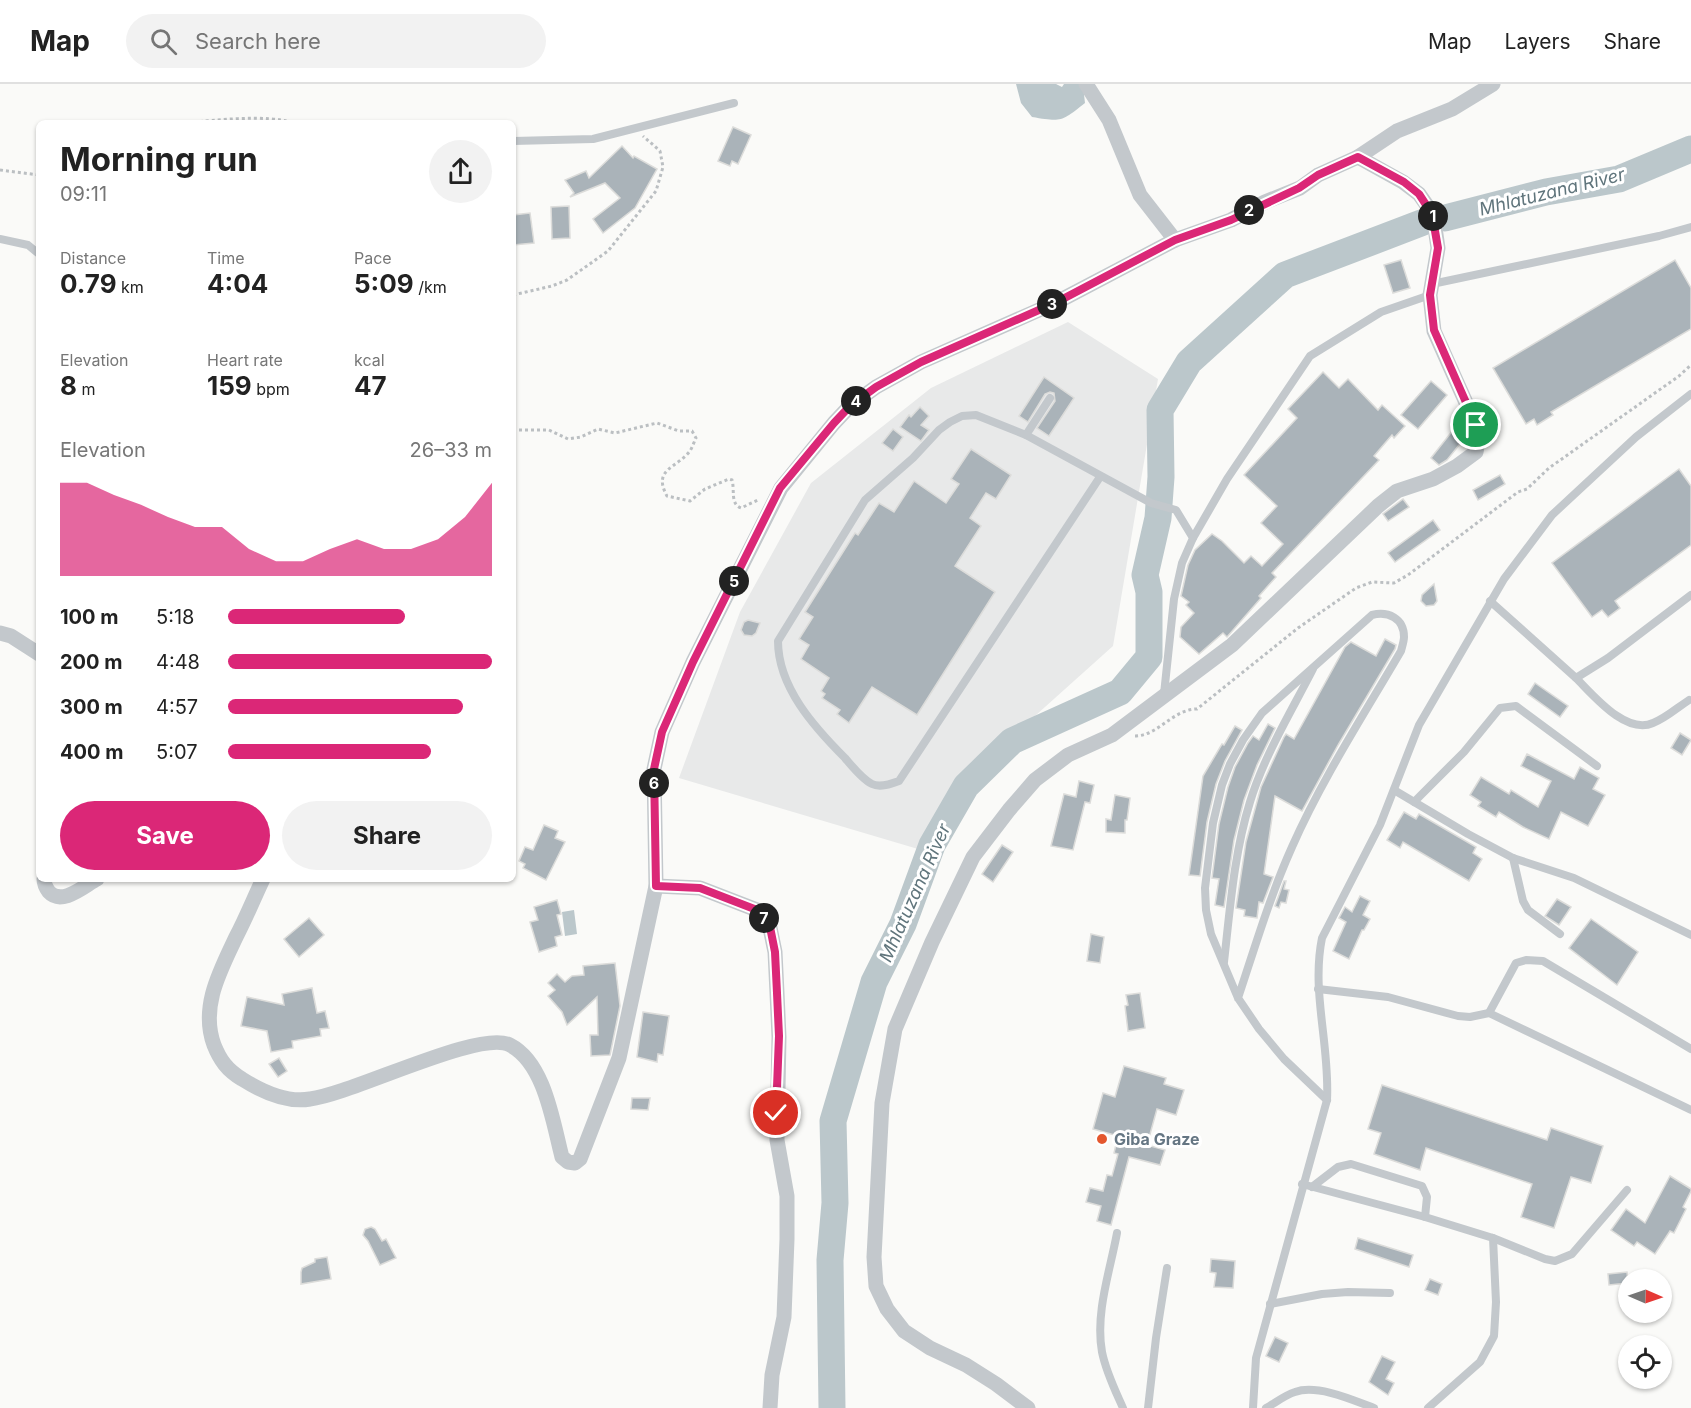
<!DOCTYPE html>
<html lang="en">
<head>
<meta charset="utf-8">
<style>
	body { margin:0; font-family:Inter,sans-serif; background:#f2f2f2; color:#222; height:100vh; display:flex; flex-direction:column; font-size:22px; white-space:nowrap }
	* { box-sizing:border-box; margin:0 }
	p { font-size:20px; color:#767676 }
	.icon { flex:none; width:33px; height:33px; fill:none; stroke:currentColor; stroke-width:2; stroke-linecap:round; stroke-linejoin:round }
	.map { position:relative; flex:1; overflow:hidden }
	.details { position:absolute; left:36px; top:36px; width:480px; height:762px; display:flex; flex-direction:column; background:#fff; border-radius:9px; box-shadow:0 2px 4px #0004 }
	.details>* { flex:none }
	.needle { width:39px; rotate:92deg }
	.buttons { position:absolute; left:1618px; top:1185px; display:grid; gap:12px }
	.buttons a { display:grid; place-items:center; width:54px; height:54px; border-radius:50%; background:#fff; box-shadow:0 2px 4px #0004; font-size:30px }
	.pin { position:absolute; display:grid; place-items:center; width:51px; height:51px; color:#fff; margin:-26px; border:3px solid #fff; border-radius:50%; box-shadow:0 2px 6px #0007 }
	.km { position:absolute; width:30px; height:30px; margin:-15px; border-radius:50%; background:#222; color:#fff; font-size:16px; line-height:30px; text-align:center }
	.round { display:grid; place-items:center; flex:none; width:63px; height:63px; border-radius:32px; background:#f2f2f2 }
	.head { display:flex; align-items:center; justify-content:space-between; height:102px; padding:0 24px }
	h1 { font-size:33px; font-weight:700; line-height:45px }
	.figures { display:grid; grid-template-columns:repeat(3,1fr); gap:9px; height:102px; padding:6px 24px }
	.figures div { display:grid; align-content:center }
	.figures b { font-size:26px; font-weight:700 }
	.figures small { font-size:16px; font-weight:400 }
	.figures p { font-size:16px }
	.chart { height:168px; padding:12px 24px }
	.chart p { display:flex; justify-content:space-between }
	.chart svg { width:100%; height:108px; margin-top:6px; fill:#db2777; opacity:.7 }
	.primary-button { display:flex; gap:12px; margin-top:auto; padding:12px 24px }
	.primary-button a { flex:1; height:69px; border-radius:36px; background:#db2777; color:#fff; font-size:24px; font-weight:700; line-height:69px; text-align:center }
	.primary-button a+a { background:#f2f2f2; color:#222 }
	ul { padding:0 24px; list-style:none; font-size:20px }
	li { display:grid; grid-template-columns:96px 72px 1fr; align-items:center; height:45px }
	li i { height:15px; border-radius:8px; background:#db2777 }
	header { display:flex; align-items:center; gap:36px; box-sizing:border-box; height:84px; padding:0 30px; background:#fff; border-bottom:2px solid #e0e0e0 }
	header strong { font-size:28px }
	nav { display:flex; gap:33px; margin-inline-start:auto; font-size:21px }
	.search { width:420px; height:54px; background:#f2f2f2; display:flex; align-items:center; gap:15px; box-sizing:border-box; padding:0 21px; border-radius:33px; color:#767676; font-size:22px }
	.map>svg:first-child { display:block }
	.built { fill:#e8e9e9 }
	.water { fill:#bbc7cb }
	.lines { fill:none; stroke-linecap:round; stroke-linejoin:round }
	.river { stroke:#bbc7cb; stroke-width:27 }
	.building { fill:#aab3b9; stroke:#dcdcda; stroke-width:1.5 }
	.path { stroke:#bbbfc2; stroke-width:3; stroke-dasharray:3 3; stroke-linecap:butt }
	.lane { stroke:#c3c8cc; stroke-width:8 }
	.street { stroke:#c3c8cc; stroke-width:15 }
	.route-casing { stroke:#fff; stroke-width:12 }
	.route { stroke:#db2777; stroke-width:8 }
	.poi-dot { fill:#e4572e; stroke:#fff; stroke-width:2 }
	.labels { text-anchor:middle; stroke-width:6; stroke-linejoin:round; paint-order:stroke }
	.poi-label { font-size:16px; font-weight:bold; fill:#657683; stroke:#fff; text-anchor:start }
	.water-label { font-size:18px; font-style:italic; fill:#60757c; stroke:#fff }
</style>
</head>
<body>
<header>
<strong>Map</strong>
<div class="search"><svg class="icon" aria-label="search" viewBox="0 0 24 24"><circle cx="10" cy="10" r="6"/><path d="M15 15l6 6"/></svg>Search here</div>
<nav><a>Map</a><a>Layers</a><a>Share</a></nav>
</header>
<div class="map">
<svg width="1691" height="1324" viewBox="0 0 1691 1324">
	<rect width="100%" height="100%" fill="#fafaf8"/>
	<!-- built -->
	<path class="built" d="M1068,238L1158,295L1113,562L986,676L918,765L679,694L740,528L811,399L931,304Z"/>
	<!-- water -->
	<g class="water">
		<path d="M1016,0H1056L1062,3L1064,0H1081L1083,2L1085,19C1061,38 1062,38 1032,33L1021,19Z"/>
		<path d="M574,826L577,850L565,852L562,828Z"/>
	</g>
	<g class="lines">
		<!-- river -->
		<g class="river">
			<path d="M1445,134L1546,108L1619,95L1691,65"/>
			<path d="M832,1324L830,1176L835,1119L833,1037L874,898L903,840L932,761L966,702L1012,657L1120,608L1149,573V508L1145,491L1158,434L1161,393L1160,326L1189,278L1285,191L1421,139"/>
		</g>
	</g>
	<!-- building -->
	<g class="building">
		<path d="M733,43L751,51L738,80L732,77L730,82L718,77Z"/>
		<path d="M622,62L633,74L634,72L657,85L635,124L603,149L593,135L620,114L605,99L570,113L574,109L565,96L586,87L589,94Z"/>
		<path d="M569,122L570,154L552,155L551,123Z"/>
		<path d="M530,129L534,159L513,161V131Z"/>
		<path d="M1401,176L1410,204L1393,209L1384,181Z"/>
		<path d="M1675,176L1691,204V245L1551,328L1553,331L1537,341L1534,335L1526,340L1493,284Z"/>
		<path d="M1323,288L1339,304L1348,295L1378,326L1382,321L1405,342L1394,354L1392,351L1374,372L1379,376L1272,489L1276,493L1259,512L1261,514L1227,553L1223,549L1199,570L1180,553L1181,543L1194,529L1186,521L1189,518L1181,512L1188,481L1195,466L1212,450L1222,457L1244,479L1251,472L1262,482L1283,460L1261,439L1277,422L1244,391L1297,334L1288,325Z"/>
		<path d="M1044,293L1074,314L1049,352L1037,344L1055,317L1054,309L1050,308L1045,310L1028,338L1019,332Z"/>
		<path d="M1431,297L1447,311L1418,345L1401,331Z"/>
		<path d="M920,323L929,332L921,341L929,346L921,357L900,343L909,331L911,333Z"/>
		<path d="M1457,341L1468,350L1447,376L1439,381L1431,374Z"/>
		<path d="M893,345L903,353L893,367L882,359Z"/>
		<path d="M971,365L1011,391L996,415L986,409L970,434L981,442L955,482L995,508L917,631L872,603L849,639L837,630L840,626L822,614L825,610L821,607L829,594L801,575L809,561L799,555L813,533L805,528L855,449L858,451L879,419L894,428L914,397L946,419L959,400L951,395Z"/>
		<path d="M1679,385L1691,402V461L1615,517L1620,524L1608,533L1602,526L1592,533L1552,479Z"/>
		<path d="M1500,391L1505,400L1478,416L1473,406Z"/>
		<path d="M1403,415L1409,423L1388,437L1383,430Z"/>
		<path d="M1433,436L1440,446L1395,478L1388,469Z"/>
		<path d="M1434,500L1437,517L1434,521L1426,522L1421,517L1422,511Z"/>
		<path d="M748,536L760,539L756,549L752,552L744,551L741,546L744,538Z"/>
		<path d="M1385,555L1396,561L1395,565L1338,661L1302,727L1275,712L1264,790L1273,793L1263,819L1259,818L1257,834L1244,832L1245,826L1236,824L1246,758L1261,703L1284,653L1286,650L1294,655L1345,563L1351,558L1376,572Z"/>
		<path d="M1535,599L1568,622L1560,633L1528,610Z"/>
		<path d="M1268,640L1275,644L1257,681L1244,716L1234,756L1224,823L1215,821L1219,795L1212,794L1219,740L1228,703L1235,683L1248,659L1253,652L1259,656Z"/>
		<path d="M1235,642L1242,646L1225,677L1216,700L1207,738L1200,792L1189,791L1203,692L1222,660L1224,661Z"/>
		<path d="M1680,649L1691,656L1682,671L1671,664Z"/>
		<path d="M1527,670L1574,695L1580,683L1599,694L1593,705L1605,711L1588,742L1561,728L1549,755L1523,743L1499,728L1496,733L1478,722L1481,718L1470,711L1481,693L1509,710L1511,706L1538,723L1551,697L1521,682Z"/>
		<path d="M1079,697L1094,701L1090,719L1085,718L1073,766L1051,762L1064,710L1076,713Z"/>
		<path d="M1115,711L1130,714L1127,736H1125V749L1106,748V735L1111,736Z"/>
		<path d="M1404,728L1416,735L1419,730L1476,763L1473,769L1482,775L1469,797L1403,758L1400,764L1387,756Z"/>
		<path d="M544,741L558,747L555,754L565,758L546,796L523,784L525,780L519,777L525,763L533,766Z"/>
		<path d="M1002,761L1013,768L993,798L982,790Z"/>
		<path d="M1284,797H1286L1284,805L1289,806L1286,819L1281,818L1279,824L1275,822Z"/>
		<path d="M1360,812L1370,817L1363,831L1370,835L1364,846H1362L1349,875L1333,867L1346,838L1339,834L1345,823L1352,828Z"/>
		<path d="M1557,815L1571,823L1559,841L1545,832Z"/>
		<path d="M557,816L561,830L557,831L562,851L555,853L557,862L539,868L530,838L538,836L534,823Z"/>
		<path d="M309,834L324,851L299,873L284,855Z"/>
		<path d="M1591,835L1638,868L1617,901L1569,864Z"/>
		<path d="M1091,850L1104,853L1100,879L1087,877Z"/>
		<path d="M615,879L620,922L610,971L591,972L590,951H598L597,913L567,941L562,928L548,912L555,906L548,899L557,890L565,898L572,892L584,891L583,882Z"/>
		<path d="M312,904L317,929L325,927L329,944L320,945L321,952L292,957L293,964L271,968L267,947L241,942L247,913L284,921L282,910Z"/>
		<path d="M1140,909L1145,944L1128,947L1125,922L1128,921L1126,911Z"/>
		<path d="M643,928L669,932L663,971L658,970L657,978L637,973Z"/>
		<path d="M279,974L287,987L278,993L269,980Z"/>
		<path d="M1124,982L1166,994L1164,1000L1184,1006L1176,1031L1157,1025L1147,1061L1165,1066L1160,1081L1129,1073L1111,1141L1097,1137L1101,1122L1086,1118L1090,1104L1103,1107L1107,1091L1112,1092L1118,1070L1114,1069L1118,1052L1093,1045L1103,1009L1115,1013Z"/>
		<path d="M1382,1001L1547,1056L1551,1044L1603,1062L1591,1099L1571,1093L1554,1144L1521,1133L1532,1100L1426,1064L1420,1086L1374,1070L1381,1049L1368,1045Z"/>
		<path d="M632,1014H650L648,1026L631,1025Z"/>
		<path d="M1670,1092L1691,1105V1107L1683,1123L1686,1125L1674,1149L1670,1147L1655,1170L1637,1158L1634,1162L1611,1146L1626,1125L1645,1139Z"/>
		<path d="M371,1143L375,1145L382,1157L386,1155L396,1174L380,1181L368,1157L363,1151L365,1145Z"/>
		<path d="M1358,1154L1413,1171L1409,1183L1355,1165Z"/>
		<path d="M327,1173L331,1195L301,1200V1188L302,1184L315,1178V1175Z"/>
		<path d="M1211,1175L1235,1177L1233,1204L1214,1203L1216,1189L1210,1188Z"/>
		<path d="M1627,1188L1628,1199L1609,1201L1608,1190Z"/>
		<path d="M1430,1195L1442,1200L1438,1211L1425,1206Z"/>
		<path d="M1275,1253L1288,1259L1279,1278L1266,1272Z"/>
		<path d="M1382,1272L1395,1278L1386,1295L1394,1299L1388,1311L1369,1298Z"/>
	</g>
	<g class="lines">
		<!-- path -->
		<g class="path">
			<path d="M188,39C213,36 270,30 292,39"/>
			<path d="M0,86L39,91"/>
			<path d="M513,211L552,202L567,196L608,167L656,107L663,83L660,67L643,52"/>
			<path d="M513,346H549L568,355L581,353L598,345L615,349L657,339L679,347H692L696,354C694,358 692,364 690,367C677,384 652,385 667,412L690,417L705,405L729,395L732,396C735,406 730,420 741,424L758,416"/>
			<path d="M1135,652C1158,652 1173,625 1197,625L1298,544L1356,504L1372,498L1394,499L1408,491L1518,408L1527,405L1549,384L1679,292L1691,281"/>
		</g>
		<!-- lane -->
		<g class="lane">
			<path d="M513,57L593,55L734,19"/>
			<path d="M0,155L28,161L39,170"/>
			<path d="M1432,200L1659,152L1691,143"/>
			<path d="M1026,351L1050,314"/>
			<path d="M1100,393L899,697C891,700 880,704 872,700C862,695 852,682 845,674C814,643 778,603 778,557L865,416L913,374L939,346L950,338L962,332L976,331L1026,351L1151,419L1176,426L1193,454L1182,479L1174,515L1164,610"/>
			<path d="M1193,454L1227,395L1310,272L1381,228L1430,211"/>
			<path d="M1490,517L1576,594L1608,574L1691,511"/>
			<path d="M1576,594C1594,612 1626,651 1653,639C1666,634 1678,623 1689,616"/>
			<path d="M1394,706L1468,750L1513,774L1574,794L1691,851"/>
			<path d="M1414,718L1464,668L1500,624L1516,622L1597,682"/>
			<path d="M1513,774L1523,817L1528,826L1560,850"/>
			<path d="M1224,878C1230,825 1234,769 1250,718C1264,672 1291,628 1313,585"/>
			<path d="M1318,905L1388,913L1458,932L1470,933L1489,929L1516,879L1526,876L1543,877L1691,965"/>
			<path d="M1238,914C1255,863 1270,812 1292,763C1322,695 1363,632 1401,567C1402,563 1404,557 1404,553C1404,534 1388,527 1372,531L1262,629L1243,656L1230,680L1222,701L1213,739L1205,804L1206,826L1211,850L1238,914L1259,945L1284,975L1327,1016"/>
			<path d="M1489,929L1691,1026"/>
			<path d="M1302,1100L1425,1133L1493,1154L1496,1218L1494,1252L1480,1278L1428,1324"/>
			<path d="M1312,1103L1338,1083L1351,1080L1422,1102L1427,1113L1425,1133"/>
			<path d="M1117,1149C1110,1187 1095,1229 1102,1268C1106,1288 1115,1306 1123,1324"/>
			<path d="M1493,1154L1545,1175L1555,1177L1572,1170L1627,1106"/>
			<path d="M1270,1220L1322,1210L1348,1208L1390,1209"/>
			<path d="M1148,1324L1156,1254L1167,1184"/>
			<path d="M1253,1324L1256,1274L1327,1016C1330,961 1311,908 1322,854L1380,741L1419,641L1504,495L1552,431L1636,353L1691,310"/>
			<path d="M1266,1324C1275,1319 1285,1311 1295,1308C1317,1300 1353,1316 1374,1324"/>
		</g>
		<!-- street -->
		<g class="street">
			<path d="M1086,0L1109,36L1140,111L1175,156"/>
			<path d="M0,549L11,552L39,570"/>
			<path d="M44,795C44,800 46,804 49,808C62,822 84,802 97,795"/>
			<path d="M263,795C254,814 246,834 236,853C220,887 200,923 214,961C220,976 227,986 242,995C261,1007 287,1019 310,1015C352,1010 480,945 510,961C545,979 553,1039 562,1073L568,1078L575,1079L580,1075L619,974L656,802L654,685L662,648L693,578L781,404L834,339L850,322L876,303L921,278L1057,218L1175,156L1231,136L1265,118L1300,104L1318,91L1358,73L1397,47L1452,25L1493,0"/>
			<path d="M656,802L700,804L757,826L769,839L775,868L777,909L779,953L777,1056L787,1112V1155L784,1233L772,1291L770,1324"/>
			<path d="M1028,1324L996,1300L966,1281L930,1264L904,1247L887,1225L876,1202L874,1173L882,1019L895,945L932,858L973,773L1009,726L1035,696L1068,671L1112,651L1232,561L1378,422L1397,407L1433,395L1457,382L1476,368L1479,352L1476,341L1434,247L1430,211L1438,164L1433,130L1419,110L1403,98L1358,73"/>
		</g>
	</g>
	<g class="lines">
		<!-- route casing -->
		<g class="route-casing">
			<path id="route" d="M776,1029L779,952L777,909L775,868L769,838L757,826L700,804L656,802L654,685L662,648L693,578L780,404L834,339L850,322L876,303L921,278L1057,218L1175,156L1231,136L1299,104L1318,91L1358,73L1404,98L1419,110L1432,130L1438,164L1430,211L1434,246L1476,341"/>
		</g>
		<!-- route -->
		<use href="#route" class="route"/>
	</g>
	<!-- markers -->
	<circle class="poi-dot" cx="1102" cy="1055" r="6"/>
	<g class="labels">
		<!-- poi labels -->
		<g class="poi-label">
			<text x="1114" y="1061">Giba Graze</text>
		</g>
		<!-- water labels -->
		<g class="water-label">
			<text transform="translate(1552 108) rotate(-14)" y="6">Mhlatuzana River</text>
			<text transform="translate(915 809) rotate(-66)" y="6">Mhlatuzana River</text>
		</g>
	</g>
</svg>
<div class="buttons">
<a><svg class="needle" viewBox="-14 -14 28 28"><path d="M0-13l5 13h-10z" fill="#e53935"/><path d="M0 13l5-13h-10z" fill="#767676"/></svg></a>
<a><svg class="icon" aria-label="locate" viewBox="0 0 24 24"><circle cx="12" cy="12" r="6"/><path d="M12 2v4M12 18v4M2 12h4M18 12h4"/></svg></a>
</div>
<div class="pin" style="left:1476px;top:341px;background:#1e9e55"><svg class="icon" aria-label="arrive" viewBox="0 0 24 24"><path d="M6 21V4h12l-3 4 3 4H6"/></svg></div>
<div class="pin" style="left:776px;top:1029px;background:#d93025"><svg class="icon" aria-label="check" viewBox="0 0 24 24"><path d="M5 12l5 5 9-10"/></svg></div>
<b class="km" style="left:1433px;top:132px">1</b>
<b class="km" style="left:1249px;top:126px">2</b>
<b class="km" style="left:1052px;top:220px">3</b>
<b class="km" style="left:856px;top:317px">4</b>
<b class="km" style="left:734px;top:497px">5</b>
<b class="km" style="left:654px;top:699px">6</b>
<b class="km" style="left:764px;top:834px">7</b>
<section class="details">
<div class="head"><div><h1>Morning run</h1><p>09:11</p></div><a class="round"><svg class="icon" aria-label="share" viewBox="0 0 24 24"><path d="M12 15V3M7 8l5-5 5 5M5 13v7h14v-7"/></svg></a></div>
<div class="figures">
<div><p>Distance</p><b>0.79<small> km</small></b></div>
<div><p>Time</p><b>4:04</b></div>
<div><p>Pace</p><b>5:09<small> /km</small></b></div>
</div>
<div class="figures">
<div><p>Elevation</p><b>8<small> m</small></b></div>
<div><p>Heart rate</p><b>159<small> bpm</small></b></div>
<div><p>kcal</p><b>47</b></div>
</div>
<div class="chart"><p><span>Elevation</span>26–33 m</p>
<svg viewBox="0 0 160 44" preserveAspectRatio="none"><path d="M0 44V6L10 6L20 11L30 15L40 20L50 24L60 24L70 33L80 38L90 38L100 33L110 29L120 33L130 33L140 29L150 20L160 6V44z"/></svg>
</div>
<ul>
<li><b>100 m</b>5:18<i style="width:67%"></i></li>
<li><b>200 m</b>4:48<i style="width:100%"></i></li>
<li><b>300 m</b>4:57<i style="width:89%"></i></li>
<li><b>400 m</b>5:07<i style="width:77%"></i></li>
</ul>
<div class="primary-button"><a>Save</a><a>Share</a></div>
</section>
</div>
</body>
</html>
